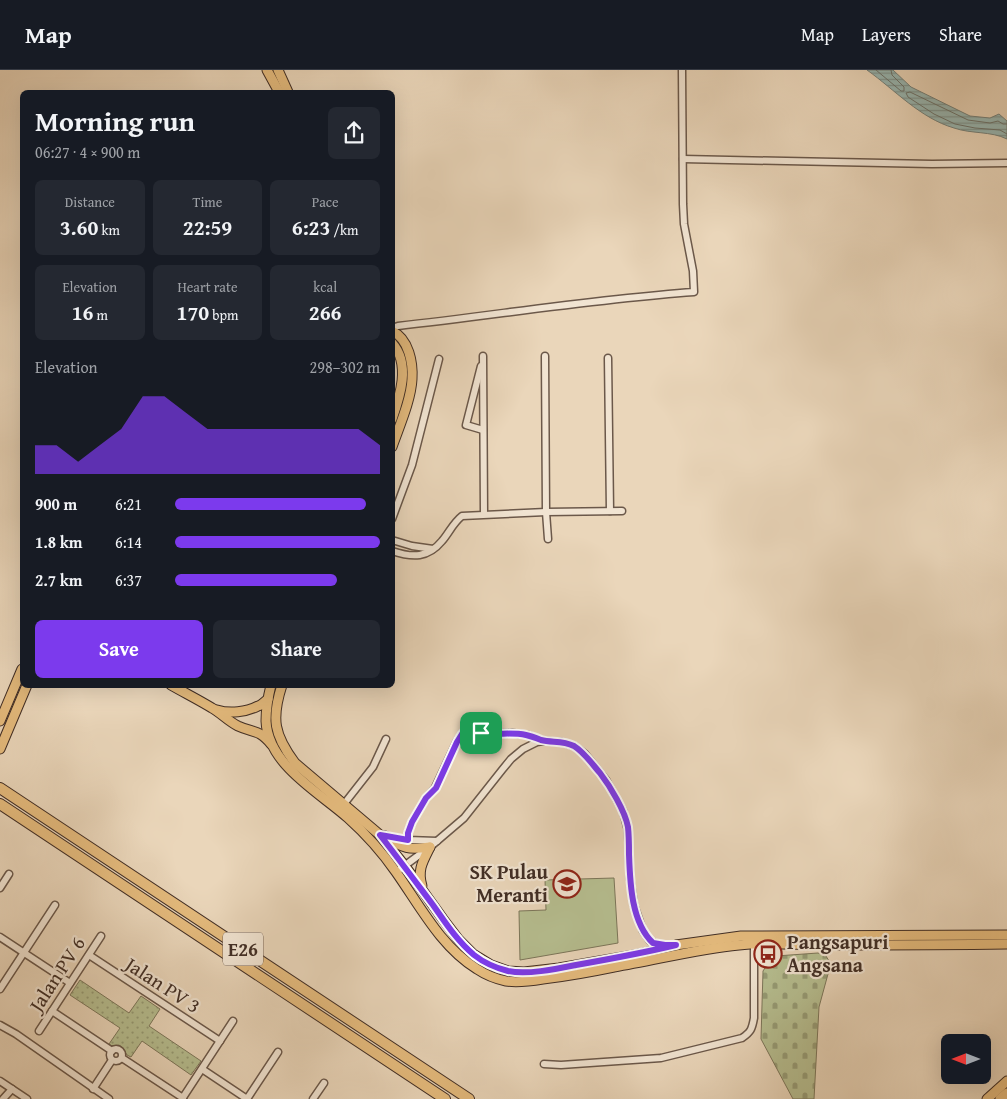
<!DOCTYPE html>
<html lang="en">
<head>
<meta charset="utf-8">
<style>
	body { margin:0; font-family:"Gentium Book Plus",serif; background:#242831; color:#f1f3f6; height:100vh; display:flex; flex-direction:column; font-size:19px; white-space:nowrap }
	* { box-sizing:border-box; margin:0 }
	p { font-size:16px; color:#9ea1a6 }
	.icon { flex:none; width:28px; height:28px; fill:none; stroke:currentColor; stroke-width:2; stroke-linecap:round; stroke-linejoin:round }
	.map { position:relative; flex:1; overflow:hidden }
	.sheet { position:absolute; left:20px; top:20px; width:375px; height:598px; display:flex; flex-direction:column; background:#171b24; border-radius:8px; box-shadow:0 5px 20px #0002 }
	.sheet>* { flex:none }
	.needle { width:32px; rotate:270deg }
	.tools { position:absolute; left:941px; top:964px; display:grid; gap:10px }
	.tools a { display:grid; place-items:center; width:50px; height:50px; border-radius:8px; background:#171b24; box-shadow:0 5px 20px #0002; font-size:25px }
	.pin { position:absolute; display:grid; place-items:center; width:42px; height:42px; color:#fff; margin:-21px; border-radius:10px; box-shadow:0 2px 8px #0006 }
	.round { display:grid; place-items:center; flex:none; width:52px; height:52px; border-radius:8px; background:#242831 }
	.overview { display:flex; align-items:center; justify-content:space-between; height:85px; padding:0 15px }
	h1 { font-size:28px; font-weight:800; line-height:38px }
	.stats { display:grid; grid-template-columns:repeat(3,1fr); gap:8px; height:85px; padding:5px 15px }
	.stats div { display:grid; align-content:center; border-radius:8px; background:#242831; text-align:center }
	.stats b { font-size:21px; font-weight:800 }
	.stats small { font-size:14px; font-weight:400 }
	.stats p { font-size:14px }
	.chart { height:140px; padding:10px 15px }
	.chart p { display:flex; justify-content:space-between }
	.chart svg { width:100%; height:90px; margin-top:5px; fill:#7c3aed; opacity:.7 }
	.cta { display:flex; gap:10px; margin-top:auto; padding:10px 15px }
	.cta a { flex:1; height:58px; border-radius:8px; background:#7c3aed; color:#fff; font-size:20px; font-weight:800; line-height:58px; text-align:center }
	.cta a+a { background:#242831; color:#f1f3f6 }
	ul { padding:0 15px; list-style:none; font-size:16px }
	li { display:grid; grid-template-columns:80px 60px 1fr; align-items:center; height:38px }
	li i { height:12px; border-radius:6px; background:#7c3aed }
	header { display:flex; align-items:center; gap:30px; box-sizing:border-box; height:70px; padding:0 25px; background:#171b24; border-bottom:1px solid #363941 }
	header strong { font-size:24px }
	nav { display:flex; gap:28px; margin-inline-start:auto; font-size:18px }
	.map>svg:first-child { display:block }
	.cemetery { fill:url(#cemetery-stones); stroke:#7c765a }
	.park { fill:url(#park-dots); stroke:#7c765a }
	.pitch { fill:#b6be90; stroke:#7c765a }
	.water { fill:url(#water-rules); stroke:#75817b }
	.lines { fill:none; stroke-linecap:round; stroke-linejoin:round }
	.shore { stroke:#6c736c; stroke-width:1 }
	.minor-casing { stroke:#6b584a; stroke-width:9 }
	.major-casing { stroke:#412e25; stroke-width:11 }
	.highway-casing { stroke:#412e25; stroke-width:12 }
	.minor { stroke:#f1e4d2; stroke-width:6 }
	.major { stroke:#e5bb7d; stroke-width:9 }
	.highway { stroke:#e5bb7d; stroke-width:10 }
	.route-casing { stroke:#fff; stroke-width:10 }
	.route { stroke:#7c3aed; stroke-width:6 }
	.labels { text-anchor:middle; stroke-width:4.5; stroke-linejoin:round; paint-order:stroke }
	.shield { fill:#f1e4d2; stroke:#766559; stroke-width:1 }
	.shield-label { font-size:19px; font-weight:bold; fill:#412e25 }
	.poi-label { font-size:20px; font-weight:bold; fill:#412e25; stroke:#f1e4d2; text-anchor:end }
	.street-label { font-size:20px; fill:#412e25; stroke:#f1e4d2 }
</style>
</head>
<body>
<header>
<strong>Map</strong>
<nav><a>Map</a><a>Layers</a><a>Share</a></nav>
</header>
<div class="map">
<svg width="1007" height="1029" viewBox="0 0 1007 1029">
	<defs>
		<pattern id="cemetery-stones" width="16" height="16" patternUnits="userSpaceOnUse" patternTransform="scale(1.25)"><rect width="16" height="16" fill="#b6be90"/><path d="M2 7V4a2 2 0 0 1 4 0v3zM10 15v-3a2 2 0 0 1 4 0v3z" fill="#969b75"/></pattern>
		<pattern id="park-dots" width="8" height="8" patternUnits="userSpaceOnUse" patternTransform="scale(1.25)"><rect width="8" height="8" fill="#b6be90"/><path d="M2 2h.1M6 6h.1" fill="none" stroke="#969b75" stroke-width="1.8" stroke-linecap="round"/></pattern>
		<pattern id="water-rules" width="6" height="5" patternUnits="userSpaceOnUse" patternTransform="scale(1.25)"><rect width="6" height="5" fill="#98b8b4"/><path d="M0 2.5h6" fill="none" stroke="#7e9692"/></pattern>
	</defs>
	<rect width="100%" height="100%" fill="#ead6ba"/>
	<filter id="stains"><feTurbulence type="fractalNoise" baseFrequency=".004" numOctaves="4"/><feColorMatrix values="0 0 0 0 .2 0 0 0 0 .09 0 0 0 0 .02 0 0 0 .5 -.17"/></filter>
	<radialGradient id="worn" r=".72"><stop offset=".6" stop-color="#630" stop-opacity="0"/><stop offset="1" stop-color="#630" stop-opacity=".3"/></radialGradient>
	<!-- cemetery -->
	<path class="cemetery" d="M818,883L826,886L829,891L828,904L819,937L814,1029H793L761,969L763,901L769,892L776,886Z"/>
	<!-- park -->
	<path class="park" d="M80,910L129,943L141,926L160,939L149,956L201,991L191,1005L142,971L131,987L127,985L123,978L119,975L112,976L109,974L120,958L70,925Z"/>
	<!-- pitch -->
	<path class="pitch" d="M614,808L618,873L520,890L519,841L546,840L545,810Z"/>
	<!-- water -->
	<path class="water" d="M867,0H893L911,17L970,46L990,48L999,44L1007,51V69C991,61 971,64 954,58C920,48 895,20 867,0Z"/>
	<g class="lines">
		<!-- shore -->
		<g class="shore">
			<path d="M876,0L901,21H904V17L892,5L891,0"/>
			<path d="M1007,54H1003L998,51L990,53L968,50L910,22L906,23L908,27L934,44L955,54L975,58L1000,60L1007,64"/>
		</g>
		<!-- minor casing -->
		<g class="minor-casing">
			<g id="minor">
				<path d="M683,89L932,94L1007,93"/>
				<path d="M392,258L398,256C497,245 595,229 694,222L693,201L684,154L683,134L682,0"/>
				<path d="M483,286L484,444"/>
				<path d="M545,286L546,442L548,469"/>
				<path d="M608,288L610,441"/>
				<path d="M481,296L466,355L483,360"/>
				<path d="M392,449L412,395L439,289"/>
				<path d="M392,470L412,476L433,479"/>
				<path d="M392,481C413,488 428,488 442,471C449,463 453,453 462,446L546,442L622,441"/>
				<path d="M344,734L373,697L386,669"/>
				<path d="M390,767L408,770L437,771"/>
				<path d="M408,770V763L412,752L426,728L435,718L457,671L462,664L467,658H471L481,663L491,664L512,663L528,665L543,671"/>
				<path d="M396,802L430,777L464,748L502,700L511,689L523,679L537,672L543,671L561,672L574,676L585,684L606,710L623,741L628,760L630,808L634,835L643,861L650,871L656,874L667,875"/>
				<path d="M0,818L9,804"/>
				<path d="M0,867L70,913"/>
				<path d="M89,885L220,971"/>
				<path d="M0,919L55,835"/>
				<path d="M52,941L112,981"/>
				<path d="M0,955L16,964L109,1029"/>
				<path d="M39,961L101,866"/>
				<circle cx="116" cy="985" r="6"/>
				<path d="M122,988L183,1028"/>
				<path d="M544,994L561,995L661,988L742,968C751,962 752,959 754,948V874"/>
				<path d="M202,999L247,1029L278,982"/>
				<path d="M0,1011L27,1029"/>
				<path d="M93,1019L112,990"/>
				<path d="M3,1029L12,1019"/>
				<path d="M182,1029L233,951"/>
				<path d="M313,1029L324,1013"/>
			</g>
		</g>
		<!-- major casing -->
		<g class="major-casing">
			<g id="major">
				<path d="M267,0L279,22"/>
				<path d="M278,0L288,22"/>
				<path d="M392,261C409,269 413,293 412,309C411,330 399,357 392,377"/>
				<path d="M392,273C411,294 400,326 392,349"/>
				<path d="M171,615C185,623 199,630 212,638C221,643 228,651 238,656C253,663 259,659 271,674"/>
				<path d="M271,615C268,627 266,638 266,651C268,695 319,722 348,748C367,765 382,782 396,802C420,836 441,877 477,899C486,905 496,909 506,911C518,913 531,911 543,909C567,906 590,902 614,897C656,890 697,879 739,875C767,872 797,875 825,875C886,875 946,875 1007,874"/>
				<path d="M282,615C271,649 274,665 295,693L380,765L405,796L443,849L459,870L473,884L491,895L508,901L524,902L559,898L640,884L676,875L741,866L1007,865"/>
				<path d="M217,640C230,644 246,642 258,636C262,635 265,631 268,629"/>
				<path d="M0,651L22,599"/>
				<path d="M0,679L27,615"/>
				<path d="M385,766C404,779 408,780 430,777"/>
				<path d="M422,816C417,800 423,791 430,777"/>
				<path d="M987,1029L1007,1011"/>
				<path d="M1000,1029L1007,1023"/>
			</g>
		</g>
		<!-- highway casing -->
		<g class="highway-casing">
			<g id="highway">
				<path d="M0,718L469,1029"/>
				<path d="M0,734L445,1029"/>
			</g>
		</g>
		<!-- minor -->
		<use href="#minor" class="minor"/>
		<!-- major -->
		<use href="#major" class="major"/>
		<!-- highway -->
		<use href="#highway" class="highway"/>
	</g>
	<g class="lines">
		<!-- route casing -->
		<g class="route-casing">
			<path id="route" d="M467,658C473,658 478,662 485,663C498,665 512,662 526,665C531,666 536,668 541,670C552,673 562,670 574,676C585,683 592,694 600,703C610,716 625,741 628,757C629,766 629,775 629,784C630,812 631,852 653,873L665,875H676C643,883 610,889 576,895C556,899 527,905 508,901C496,898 483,892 474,885C457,871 445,852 433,835C415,811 398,788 380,765L386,766L408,770V763L412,752L426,728L436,718L457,672L462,664Z"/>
		</g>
		<!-- route -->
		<use href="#route" class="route"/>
	</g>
	<!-- icons -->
	<defs>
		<g id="school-ring" transform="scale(1.4375)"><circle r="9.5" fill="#f1e4d2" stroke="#8f2418" stroke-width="1.5"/><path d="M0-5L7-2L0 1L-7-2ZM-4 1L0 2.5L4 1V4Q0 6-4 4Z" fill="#8f2418"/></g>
		<g id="bus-ring" transform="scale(1.4375)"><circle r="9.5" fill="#f1e4d2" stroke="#8f2418" stroke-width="1.5"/><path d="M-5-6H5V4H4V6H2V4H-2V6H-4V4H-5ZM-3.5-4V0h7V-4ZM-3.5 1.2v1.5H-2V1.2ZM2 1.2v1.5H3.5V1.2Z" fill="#8f2418"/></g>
	</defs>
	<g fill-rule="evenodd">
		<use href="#school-ring" x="567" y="814"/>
		<use href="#bus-ring" x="768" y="884"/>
	</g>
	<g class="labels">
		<!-- shield labels -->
		<rect class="shield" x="223" y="862.5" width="40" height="33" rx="4"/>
		<g class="shield-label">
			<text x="243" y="886">E26</text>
		</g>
		<!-- poi labels -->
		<g class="poi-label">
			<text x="548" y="809">SK Pulau<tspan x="548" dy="23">Meranti</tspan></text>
			<text x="787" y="879" text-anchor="start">Pangsapuri<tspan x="787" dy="23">Angsana</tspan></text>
		</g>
		<!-- street labels -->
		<g class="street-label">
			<text transform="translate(57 904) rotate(-57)" y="7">Jalan PV 6</text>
			<text transform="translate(163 915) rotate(33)" y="7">Jalan PV 3</text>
		</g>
	</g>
	<rect width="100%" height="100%" filter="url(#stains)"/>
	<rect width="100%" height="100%" fill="url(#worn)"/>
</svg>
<div class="tools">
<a><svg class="needle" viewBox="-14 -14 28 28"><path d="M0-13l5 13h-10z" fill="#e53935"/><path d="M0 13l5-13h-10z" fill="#9ea1a6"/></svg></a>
</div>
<div class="pin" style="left:481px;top:663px;background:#1e9e55"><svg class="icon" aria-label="arrive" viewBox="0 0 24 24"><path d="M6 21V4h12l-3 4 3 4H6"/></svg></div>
<section class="sheet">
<div class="overview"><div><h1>Morning run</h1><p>06:27 · 4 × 900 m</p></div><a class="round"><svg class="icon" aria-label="share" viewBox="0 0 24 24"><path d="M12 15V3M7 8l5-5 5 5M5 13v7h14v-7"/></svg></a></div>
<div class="stats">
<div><p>Distance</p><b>3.60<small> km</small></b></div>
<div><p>Time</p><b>22:59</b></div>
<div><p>Pace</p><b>6:23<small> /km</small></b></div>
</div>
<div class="stats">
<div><p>Elevation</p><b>16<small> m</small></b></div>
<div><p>Heart rate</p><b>170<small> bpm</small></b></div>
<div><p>kcal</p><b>266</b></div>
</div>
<div class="chart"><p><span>Elevation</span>298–302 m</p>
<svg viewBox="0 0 160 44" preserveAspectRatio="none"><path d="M0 44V30L10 30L20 38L30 30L40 22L50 6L60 6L70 14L80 22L90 22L100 22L110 22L120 22L130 22L140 22L150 22L160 30V44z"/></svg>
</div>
<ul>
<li><b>900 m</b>6:21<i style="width:93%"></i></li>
<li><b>1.8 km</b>6:14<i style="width:100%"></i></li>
<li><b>2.7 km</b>6:37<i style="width:79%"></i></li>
</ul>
<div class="cta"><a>Save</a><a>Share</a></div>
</section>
</div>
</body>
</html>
